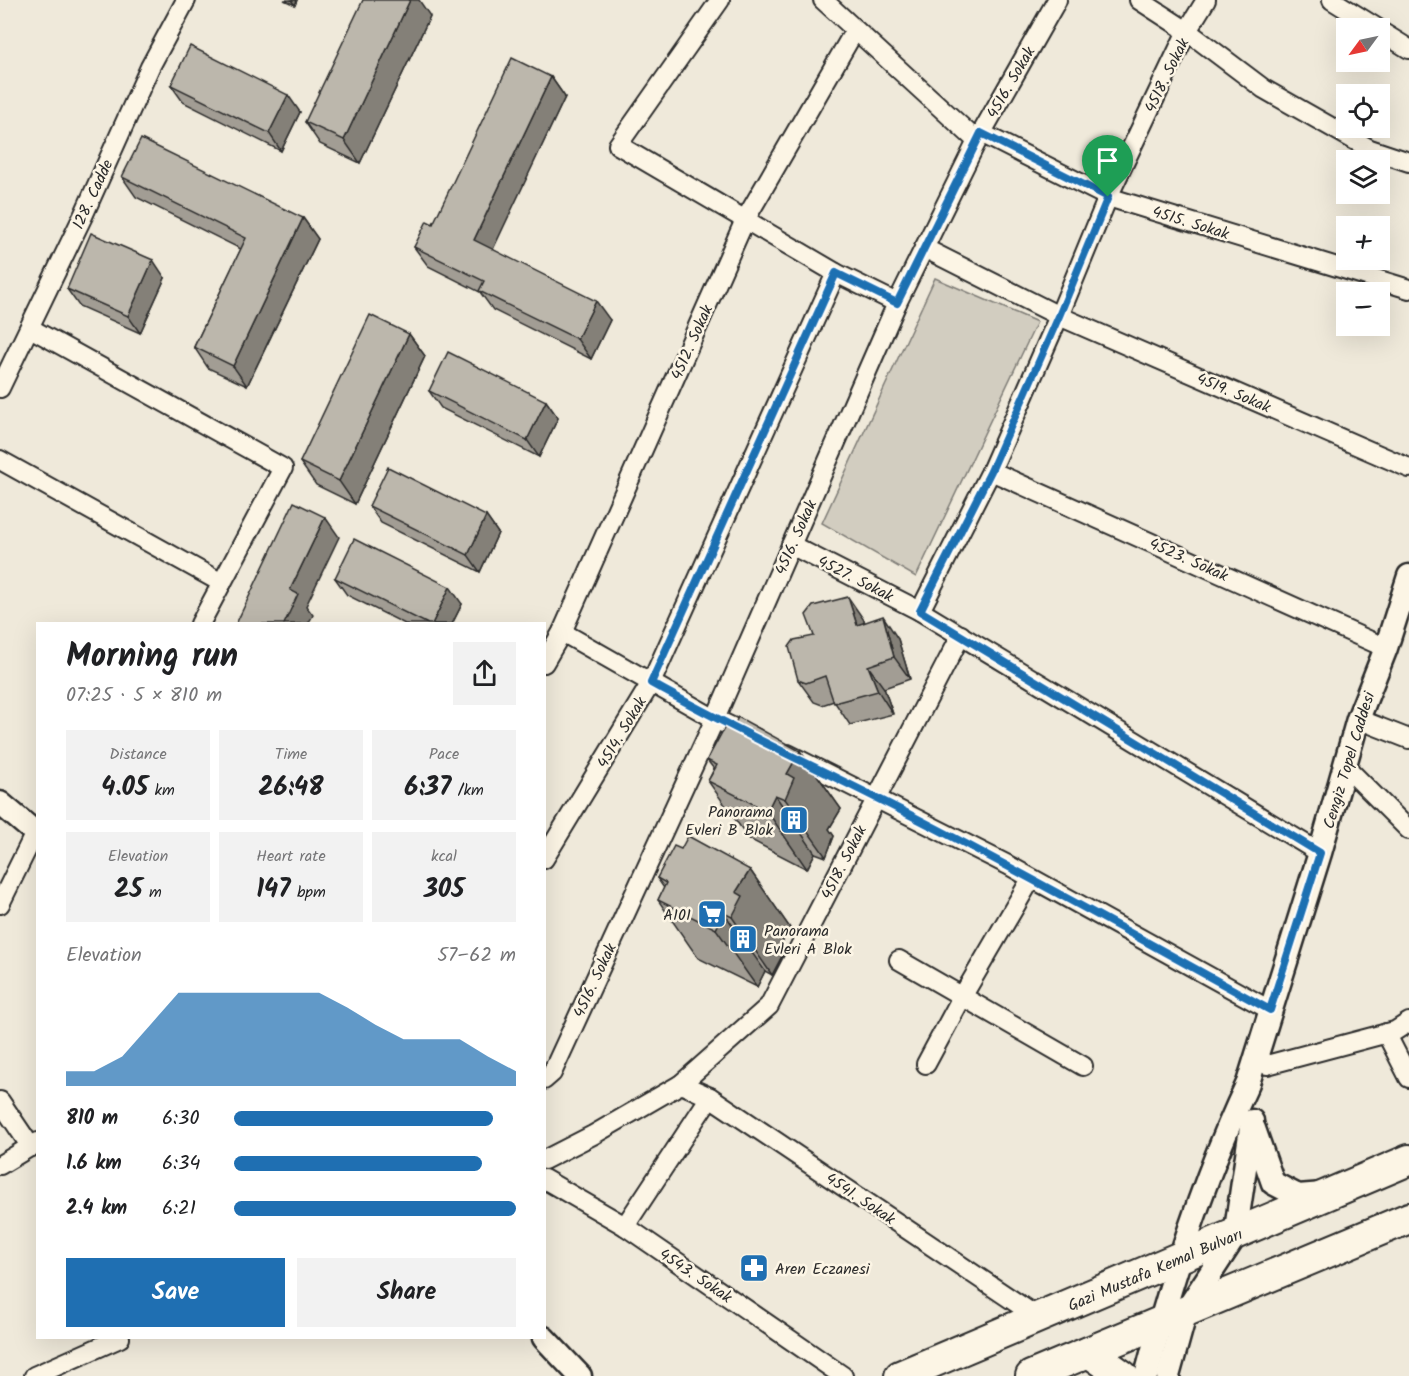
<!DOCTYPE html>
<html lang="en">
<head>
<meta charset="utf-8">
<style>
	body { margin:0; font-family:Kalam,sans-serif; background:#f2f2f2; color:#202124; height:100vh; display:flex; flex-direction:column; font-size:22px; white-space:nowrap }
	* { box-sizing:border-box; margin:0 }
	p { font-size:20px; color:#757577 }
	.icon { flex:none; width:33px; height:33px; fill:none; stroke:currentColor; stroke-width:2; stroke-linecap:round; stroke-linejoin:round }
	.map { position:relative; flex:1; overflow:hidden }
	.sheet { position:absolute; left:36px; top:622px; width:510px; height:717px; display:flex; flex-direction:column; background:#fff; border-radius:0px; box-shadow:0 6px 24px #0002 }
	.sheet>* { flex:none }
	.needle { width:39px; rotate:237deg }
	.buttons { position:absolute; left:1336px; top:18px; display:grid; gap:12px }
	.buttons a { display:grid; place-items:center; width:54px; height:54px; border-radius:0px; background:#fff; box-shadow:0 6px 24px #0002; font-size:30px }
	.pin { position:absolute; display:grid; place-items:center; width:51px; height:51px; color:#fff; margin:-62px -26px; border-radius:50% 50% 50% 0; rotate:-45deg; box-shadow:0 0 6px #0007 }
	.pin .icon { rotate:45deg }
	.round { display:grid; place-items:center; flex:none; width:63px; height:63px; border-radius:0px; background:#f2f2f2 }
	.summary { display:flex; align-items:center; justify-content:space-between; height:102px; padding:0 30px }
	h1 { font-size:33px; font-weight:700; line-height:45px }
	.metrics { display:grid; grid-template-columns:repeat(3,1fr); gap:9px; height:102px; padding:6px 30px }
	.metrics div { display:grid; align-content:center; border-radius:0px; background:#f2f2f2; text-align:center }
	.metrics b { font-size:26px; font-weight:700 }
	.metrics small { font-size:16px; font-weight:400 }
	.metrics p { font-size:16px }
	.chart { height:168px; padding:12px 30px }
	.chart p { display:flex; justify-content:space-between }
	.chart svg { width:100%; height:108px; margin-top:6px; fill:#1f6fb2; opacity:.7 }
	.cta { display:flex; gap:12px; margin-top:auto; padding:12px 30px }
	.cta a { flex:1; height:69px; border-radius:0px; background:#1f6fb2; color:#fff; font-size:24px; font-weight:700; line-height:69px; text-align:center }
	.cta a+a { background:#f2f2f2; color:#202124 }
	ul { padding:0 30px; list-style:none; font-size:20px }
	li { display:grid; grid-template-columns:96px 72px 1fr; align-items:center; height:45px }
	li i { height:15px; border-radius:8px; background:#1f6fb2 }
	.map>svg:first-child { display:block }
	.green { fill:#d2cdc0; stroke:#7e7c76; stroke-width:1.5 }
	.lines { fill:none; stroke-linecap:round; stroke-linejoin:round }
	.minor-casing { stroke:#2b2b2b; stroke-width:22 }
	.tertiary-casing { stroke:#2b2b2b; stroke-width:27 }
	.trunk-casing { stroke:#2b2b2b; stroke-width:34 }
	.minor { stroke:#fcf5e5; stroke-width:18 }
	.tertiary { stroke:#fcf5e5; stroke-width:22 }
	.trunk { stroke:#fcf5e5; stroke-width:30 }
	.wall { fill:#a29d94; stroke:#2b2b2b; stroke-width:1.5 }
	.shaded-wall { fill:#848078; stroke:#2b2b2b; stroke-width:1.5 }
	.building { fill:#bcb7ac; stroke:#2b2b2b; stroke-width:1.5 }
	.route-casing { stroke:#fff; stroke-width:12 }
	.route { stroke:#1f6fb2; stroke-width:8 }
	.labels { text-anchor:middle; stroke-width:5; stroke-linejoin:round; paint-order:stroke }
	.street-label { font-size:16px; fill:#2b2b2b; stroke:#fcf5e5 }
	.poi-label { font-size:16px; fill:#2b2b2b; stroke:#fcf5e5; text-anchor:end }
</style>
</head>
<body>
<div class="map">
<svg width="1409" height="1376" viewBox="0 0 1409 1376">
	<rect width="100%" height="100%" fill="#efe9da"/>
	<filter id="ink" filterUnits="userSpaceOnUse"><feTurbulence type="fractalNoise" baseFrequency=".0167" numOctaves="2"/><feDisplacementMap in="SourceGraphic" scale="12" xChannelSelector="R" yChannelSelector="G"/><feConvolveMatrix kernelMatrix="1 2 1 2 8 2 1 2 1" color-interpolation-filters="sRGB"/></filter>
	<g filter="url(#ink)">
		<!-- green -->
		<path class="green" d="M935,278L1037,322L916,577L822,523Z"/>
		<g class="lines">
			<!-- minor casing -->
			<g class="minor-casing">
				<g id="minor">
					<path d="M720,0L618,145L836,273L897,303"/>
					<path d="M823,0L977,141"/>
					<path d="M1139,0L1187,31L1264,89L1370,149L1409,162"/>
					<path d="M1332,0L1377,28"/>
					<path d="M1380,31L1409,49"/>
					<path d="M981,133L1108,197L1409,289"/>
					<path d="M924,248L1059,316L1409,468"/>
					<path d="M30,328L283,468L200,624"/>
					<path d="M0,388L83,216L150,67L186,0"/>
					<path d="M0,460L222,583"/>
					<path d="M991,471L1386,648"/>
					<path d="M791,545L920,611L1320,853"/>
					<path d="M920,611L991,471L1059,316L1108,197L1187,31L1206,0"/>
					<path d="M562,632L715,719L755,738"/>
					<path d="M544,663L562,632L745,220L855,30"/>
					<path d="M1358,719L1409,739"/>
					<path d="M788,754L1008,865L1270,1010"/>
					<path d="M1344,765L1409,830"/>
					<path d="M544,859L651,683L836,273"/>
					<path d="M0,904L35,833"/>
					<path d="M899,960L1083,1066"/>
					<path d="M1386,1033L1409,1078"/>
					<path d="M1255,1055L1267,1065L1395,1031L1409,1022"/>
					<path d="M926,1064L962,997L1031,879"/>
					<path d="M544,1080L552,1073L715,719L897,303L977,141L1057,0"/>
					<path d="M681,1084L710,1097L1039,1318"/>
					<path d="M0,1101L31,1147"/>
					<path d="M544,1160L593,1135L681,1084L769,1006L961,635"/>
					<path d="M0,1165L38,1142"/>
					<path d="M544,1179L625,1226L843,1376"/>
					<path d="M625,1226L710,1097"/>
					<path d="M34,1376L120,1338"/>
				</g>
			</g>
			<!-- tertiary casing -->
			<g class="tertiary-casing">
				<g id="tertiary">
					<path d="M0,803L38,835"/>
					<path d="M1254,1129L1273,1183L1298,1196L1323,1194"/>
					<path d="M544,1338L580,1376"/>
					<path d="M1146,1376C1172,1276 1204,1176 1248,1083L1320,853L1358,719L1386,648L1409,576"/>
					<path d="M1168,1376L1186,1311L1235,1236L1252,1121"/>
				</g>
			</g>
			<!-- trunk casing -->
			<g class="trunk-casing">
				<g id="trunk">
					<path d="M1089,1352L1123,1376"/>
					<path d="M900,1376L1409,1160"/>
					<path d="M1031,1376L1409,1218"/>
				</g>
			</g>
			<!-- minor -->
			<use href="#minor" class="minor"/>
			<!-- tertiary -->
			<use href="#tertiary" class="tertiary"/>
			<!-- trunk -->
			<use href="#trunk" class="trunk"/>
		</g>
		<!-- wall -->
		<g class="wall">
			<path d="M284,0H297L295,5Z"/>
			<path d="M430,16L360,163L320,144L305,122Z"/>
			<path d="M551,77L565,97L492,249L610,320L591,359L493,310L480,292L428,266L414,247Z"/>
			<path d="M171,85L300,112L281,151L183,102Z"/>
			<path d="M122,177L303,218L318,239L247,386L208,368L194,347L241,249L136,197Z"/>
			<path d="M165,278L140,333L79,306L67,289Z"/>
			<path d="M409,334L425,356L355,504L316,485L300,462Z"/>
			<path d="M429,391L546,401L558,418L539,457L441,408Z"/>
			<path d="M369,506L486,516L498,533L480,572L381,523Z"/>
			<path d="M335,578L462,604L452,624H405L347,595Z"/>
			<path d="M864,620V622L898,639L910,679L884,688L893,714L850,725L834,701L822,705L814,702L798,680L814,636Z"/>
			<path d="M800,751L841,809L829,829L834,836L826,857L815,853L807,869L749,839L708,781L714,769L707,760Z"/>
			<path d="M681,849L750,870L790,928L779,948L783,954L772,975L765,971L757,987L698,958L658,900L664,888L657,878Z"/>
		</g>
		<!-- shaded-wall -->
		<g class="shaded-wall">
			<path d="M291,0H297L295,5Z"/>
			<path d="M410,0H419L430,16L360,163L344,140Z"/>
			<path d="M551,77L565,97L488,260L474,240Z"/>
			<path d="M288,95L300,112L281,151L269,133Z"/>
			<path d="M303,218L318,239L247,386L233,366Z"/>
			<path d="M153,260L165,278L140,333L128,316Z"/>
			<path d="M596,301L610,320L591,359L577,339Z"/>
			<path d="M409,334L425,356L355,504L339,481Z"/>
			<path d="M546,401L558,418L539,457L527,440Z"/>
			<path d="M486,516L498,533L480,572L468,555Z"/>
			<path d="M325,517L339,537L306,606L313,615L308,624H284L290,590Z"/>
			<path d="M450,587L462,604L452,624H432Z"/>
			<path d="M848,597L864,620L872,647L857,625Z"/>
			<path d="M883,616L898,639L910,679L894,657Z"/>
			<path d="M868,666L884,688L893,714L878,691Z"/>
			<path d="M800,751L841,809L829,829L834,836L826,857L785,799L787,774Z"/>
			<path d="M775,795L815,853L807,869L767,811Z"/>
			<path d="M750,870L790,928L779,948L783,954L772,975L732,917L736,892Z"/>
			<path d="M724,913L765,971L757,987L716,929Z"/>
		</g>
		<!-- building -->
		<g class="building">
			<path d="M363,0H410L344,140L305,122Z"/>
			<path d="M190,46L288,95L269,133L171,85Z"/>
			<path d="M512,58L551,77L474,240L596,301L577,339L479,291L484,281L414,247L427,221L433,224Z"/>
			<path d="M141,139L303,218L233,366L194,347L246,238L122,177Z"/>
			<path d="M91,233L153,260L128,316L67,289Z"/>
			<path d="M370,315L409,334L339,481L300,462Z"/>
			<path d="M448,352L546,401L527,440L429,391Z"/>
			<path d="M388,467L486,516L468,555L369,506Z"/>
			<path d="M294,502L325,517L290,590L298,594L284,624H236Z"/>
			<path d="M354,539L450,587L432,624H428L335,578Z"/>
			<path d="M848,597L857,625L883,616L894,657L868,666L878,691L834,703L825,676L806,683L798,680L789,647L794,640L814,636L806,615L813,606Z"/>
			<path d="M738,717L800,751L787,774L794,778L785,799L775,795L767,811L708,781L717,765L707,760L725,727L732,730Z"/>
			<path d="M688,836L750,870L736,892L743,896L732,917L724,913L716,929L658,900L666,883L657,878L674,846L681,849Z"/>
		</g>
	</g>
	<g class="lines" filter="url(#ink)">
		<!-- route casing -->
		<g class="route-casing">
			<path id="route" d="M981,133L1108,197L1059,316L991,471L920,611L1320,853L1270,1010C1153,946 1037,880 918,819C829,773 738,732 651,683L836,273L897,303Z"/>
		</g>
		<!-- route -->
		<use href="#route" class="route"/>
	</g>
	<!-- icons -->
	<defs>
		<g id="building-square" transform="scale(1.5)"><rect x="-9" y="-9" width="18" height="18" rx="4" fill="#1f6fb2" stroke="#fcf5e5"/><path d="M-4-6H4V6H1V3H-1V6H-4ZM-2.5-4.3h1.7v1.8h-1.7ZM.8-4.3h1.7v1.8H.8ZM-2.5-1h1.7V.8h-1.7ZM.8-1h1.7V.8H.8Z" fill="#fff"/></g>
		<g id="supermarket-square" transform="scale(1.5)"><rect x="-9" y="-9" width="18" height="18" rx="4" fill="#1f6fb2" stroke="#fcf5e5"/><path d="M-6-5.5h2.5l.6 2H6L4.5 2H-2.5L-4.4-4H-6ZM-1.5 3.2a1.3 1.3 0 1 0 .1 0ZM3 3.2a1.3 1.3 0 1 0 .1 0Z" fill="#fff"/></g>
		<g id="pharmacy-square" transform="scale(1.5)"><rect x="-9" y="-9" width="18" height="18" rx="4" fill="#1f6fb2" stroke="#fcf5e5"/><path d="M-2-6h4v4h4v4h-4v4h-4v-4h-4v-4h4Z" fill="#fff"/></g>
	</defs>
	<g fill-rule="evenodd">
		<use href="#building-square" x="794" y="820"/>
		<use href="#supermarket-square" x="712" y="914"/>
		<use href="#building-square" x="743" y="939"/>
		<use href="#pharmacy-square" x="754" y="1268"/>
	</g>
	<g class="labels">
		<!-- street labels -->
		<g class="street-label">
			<text transform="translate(1166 75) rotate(-64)" y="6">4518. Sokak</text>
			<text transform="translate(1010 82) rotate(-60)" y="6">4516. Sokak</text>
			<text transform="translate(92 194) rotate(-65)" y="6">128. Cadde</text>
			<text transform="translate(1191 222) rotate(17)" y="6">4515. Sokak</text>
			<text transform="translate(691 342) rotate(-66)" y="6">4512. Sokak</text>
			<text transform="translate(1234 392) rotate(23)" y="6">4519. Sokak</text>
			<text transform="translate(795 537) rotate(-66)" y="6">4516. Sokak</text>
			<text transform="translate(1189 559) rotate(24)" y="6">4523. Sokak</text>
			<text transform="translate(856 578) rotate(27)" y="6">4527. Sokak</text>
			<text transform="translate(621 732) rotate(-59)" y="6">4514. Sokak</text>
			<text transform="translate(1348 760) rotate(-73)" y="6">Cengiz Topel Caddesi</text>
			<text transform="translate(843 862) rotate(-63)" y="6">4518. Sokak</text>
			<text transform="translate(594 980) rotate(-65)" y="6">4516. Sokak</text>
			<text transform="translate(861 1198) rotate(34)" y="6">4541. Sokak</text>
			<text transform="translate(1155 1269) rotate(-23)" y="6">Gazi Mustafa Kemal Bulvarı</text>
			<text transform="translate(696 1275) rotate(34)" y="6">4543. Sokak</text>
		</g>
		<!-- poi labels -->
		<g class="poi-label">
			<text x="773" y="817">Panorama<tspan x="773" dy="18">Evleri B Blok</tspan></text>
			<text x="691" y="920">A101</text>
			<text x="764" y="936" text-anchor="start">Panorama<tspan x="764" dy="18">Evleri A Blok</tspan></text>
			<text x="775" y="1274" text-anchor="start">Aren Eczanesi</text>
		</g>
	</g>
</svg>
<div class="buttons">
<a><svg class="needle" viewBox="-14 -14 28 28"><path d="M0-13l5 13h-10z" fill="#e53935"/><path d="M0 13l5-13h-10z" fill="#757577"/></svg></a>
<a><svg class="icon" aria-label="locate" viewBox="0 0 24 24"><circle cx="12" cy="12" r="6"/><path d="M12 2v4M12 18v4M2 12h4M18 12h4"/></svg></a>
<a><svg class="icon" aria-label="layers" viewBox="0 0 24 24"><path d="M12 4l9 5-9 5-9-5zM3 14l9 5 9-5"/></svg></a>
<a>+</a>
<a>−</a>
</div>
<div class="pin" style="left:1108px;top:197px;background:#1e9e55"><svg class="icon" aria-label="arrive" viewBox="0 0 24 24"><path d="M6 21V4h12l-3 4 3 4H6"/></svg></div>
<section class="sheet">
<div class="summary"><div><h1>Morning run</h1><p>07:25 · 5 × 810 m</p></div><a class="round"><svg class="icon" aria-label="share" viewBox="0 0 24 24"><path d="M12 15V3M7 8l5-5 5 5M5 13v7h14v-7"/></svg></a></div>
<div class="metrics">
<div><p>Distance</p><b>4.05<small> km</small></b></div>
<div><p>Time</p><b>26:48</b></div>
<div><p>Pace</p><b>6:37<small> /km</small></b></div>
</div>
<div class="metrics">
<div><p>Elevation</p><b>25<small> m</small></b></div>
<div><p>Heart rate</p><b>147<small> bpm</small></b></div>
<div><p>kcal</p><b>305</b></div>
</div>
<div class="chart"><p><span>Elevation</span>57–62 m</p>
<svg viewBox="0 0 160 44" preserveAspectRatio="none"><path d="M0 44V38L10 38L20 32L30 19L40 6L50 6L60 6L70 6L80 6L90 6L100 12L110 19L120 25L130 25L140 25L150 32L160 38V44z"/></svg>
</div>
<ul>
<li><b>810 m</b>6:30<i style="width:92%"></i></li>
<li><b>1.6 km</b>6:34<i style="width:88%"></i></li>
<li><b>2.4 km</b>6:21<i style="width:100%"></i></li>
</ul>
<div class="cta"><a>Save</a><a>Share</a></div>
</section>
</div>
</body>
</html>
